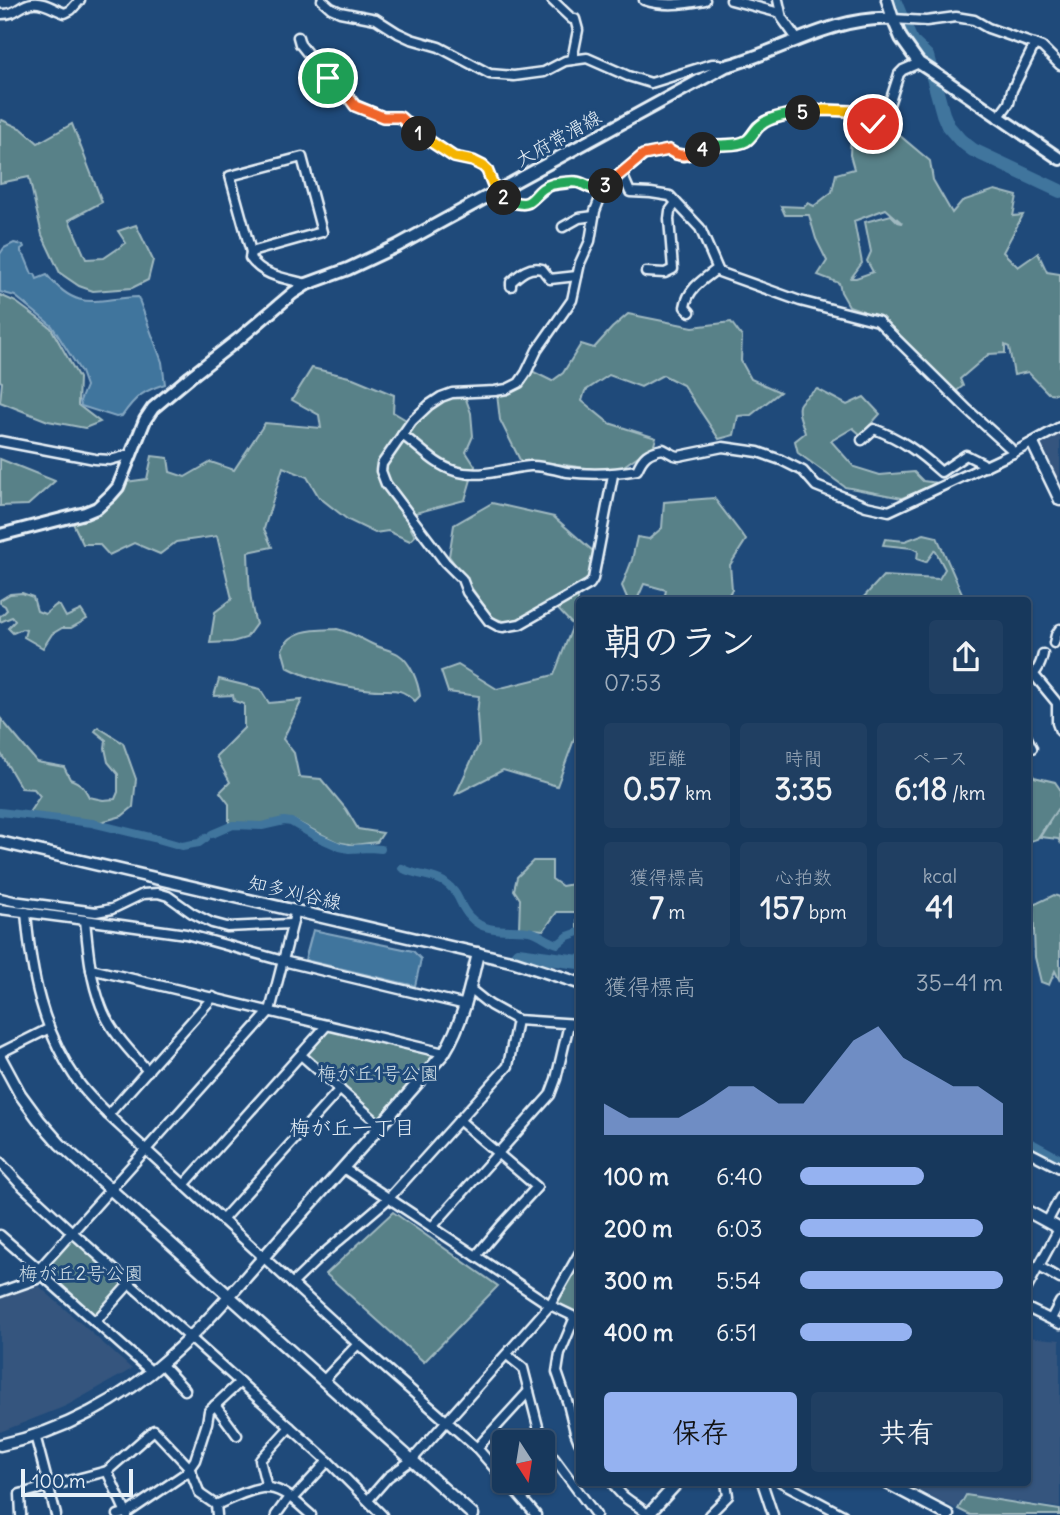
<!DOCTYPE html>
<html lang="ja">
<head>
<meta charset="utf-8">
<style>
	body { margin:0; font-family:Delius,"Klee One",sans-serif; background:#203f62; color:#f1f3f6; height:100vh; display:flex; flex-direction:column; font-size:26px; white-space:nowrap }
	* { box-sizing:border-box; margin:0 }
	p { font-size:23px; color:#9eacbb }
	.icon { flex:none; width:38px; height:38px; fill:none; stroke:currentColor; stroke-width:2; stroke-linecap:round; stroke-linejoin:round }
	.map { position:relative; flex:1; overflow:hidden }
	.side { position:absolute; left:576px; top:597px; width:455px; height:889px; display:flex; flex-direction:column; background:#17385c; border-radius:7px; box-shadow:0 2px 5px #0004,0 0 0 2px #365272 }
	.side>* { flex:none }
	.needle { width:46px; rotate:168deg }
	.buttons { position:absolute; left:492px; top:1430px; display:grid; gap:14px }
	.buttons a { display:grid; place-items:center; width:63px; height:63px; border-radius:7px; background:#17385c; box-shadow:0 2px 5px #0004,0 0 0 2px #365272; font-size:35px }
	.scale { position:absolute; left:21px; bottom:18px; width:112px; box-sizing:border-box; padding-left:7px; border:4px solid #e8f1f8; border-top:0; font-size:19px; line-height:24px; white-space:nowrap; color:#e8f1f8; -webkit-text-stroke:5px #1f4a7a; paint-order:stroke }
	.pin { position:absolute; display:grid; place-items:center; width:60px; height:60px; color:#fff; margin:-30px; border:4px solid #fff; border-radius:50%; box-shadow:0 2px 7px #0007 }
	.km { position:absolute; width:35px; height:35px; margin:-18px; border-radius:50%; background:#222; color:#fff; font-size:19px; line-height:35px; text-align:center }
	.round { display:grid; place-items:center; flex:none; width:74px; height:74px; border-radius:7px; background:#203f62 }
	.head { display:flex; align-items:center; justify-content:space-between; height:119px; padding:0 28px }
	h1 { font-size:38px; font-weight:800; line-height:52px }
	.figures { display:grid; grid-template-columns:repeat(3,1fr); gap:10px; height:119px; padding:7px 28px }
	.figures div { display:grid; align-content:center; border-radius:7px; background:#203f62; text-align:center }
	.figures b { font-size:30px; font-weight:800 }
	.figures small { font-size:19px; font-weight:400 }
	.figures p { font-size:19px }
	.chart { height:196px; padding:14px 28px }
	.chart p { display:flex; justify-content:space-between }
	.chart svg { width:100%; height:126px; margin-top:7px; fill:#95b2f1; opacity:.7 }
	.button { display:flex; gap:14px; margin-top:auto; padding:14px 28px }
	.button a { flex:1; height:80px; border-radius:7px; background:#95b2f1; color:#111; font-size:28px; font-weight:800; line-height:80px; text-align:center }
	.button a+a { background:#203f62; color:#f1f3f6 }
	ul { padding:0 28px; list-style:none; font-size:23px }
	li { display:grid; grid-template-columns:112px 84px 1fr; align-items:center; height:52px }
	li i { height:18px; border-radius:9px; background:#95b2f1 }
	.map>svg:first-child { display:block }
	.built { fill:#34557e }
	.green { fill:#588188; stroke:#a0b9c0; stroke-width:2; fill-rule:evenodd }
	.water { fill:#40749d; stroke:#83a6c1; stroke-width:2 }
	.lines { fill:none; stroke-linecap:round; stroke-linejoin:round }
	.canal { stroke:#40749d; stroke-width:8 }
	.river { stroke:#40749d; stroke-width:14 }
	.minor-casing { stroke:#e8f1f8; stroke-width:13 }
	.tertiary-casing { stroke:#e8f1f8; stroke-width:15 }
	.secondary-casing { stroke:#e8f1f8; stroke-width:16 }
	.minor { stroke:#1f4a7a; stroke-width:8 }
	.tertiary { stroke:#1f4a7a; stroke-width:10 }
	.secondary { stroke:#1f4a7a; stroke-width:10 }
	.split-1-casing { stroke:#fff; stroke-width:14 }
	.split-2-casing { stroke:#fff; stroke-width:14 }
	.split-3-casing { stroke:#fff; stroke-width:14 }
	.split-4-casing { stroke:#fff; stroke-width:14 }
	.split-5-casing { stroke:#fff; stroke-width:14 }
	.split-6-casing { stroke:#fff; stroke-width:14 }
	.split-1 { stroke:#f0652b; stroke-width:9 }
	.split-2 { stroke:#f5b400; stroke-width:9 }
	.split-3 { stroke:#22a559; stroke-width:9 }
	.split-4 { stroke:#f0652b; stroke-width:9 }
	.split-5 { stroke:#22a559; stroke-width:9 }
	.split-6 { stroke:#f5b400; stroke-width:9 }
	.labels { text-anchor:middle; stroke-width:6; stroke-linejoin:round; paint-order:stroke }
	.street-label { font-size:19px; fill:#e8f1f8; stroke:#1f4a7a }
	.park-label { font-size:19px; fill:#d2e0e7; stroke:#1f4a7a }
	.neighbourhood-label { font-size:21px; fill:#e8f1f8; stroke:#1f4a7a }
</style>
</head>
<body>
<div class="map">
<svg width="1060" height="1515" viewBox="0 0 1060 1515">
	<rect width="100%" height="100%" fill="#1f4a7a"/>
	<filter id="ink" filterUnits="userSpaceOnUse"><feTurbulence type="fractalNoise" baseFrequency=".0143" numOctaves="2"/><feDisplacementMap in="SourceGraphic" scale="14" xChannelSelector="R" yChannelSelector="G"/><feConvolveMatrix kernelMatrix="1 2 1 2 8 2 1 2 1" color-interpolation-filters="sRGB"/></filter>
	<g filter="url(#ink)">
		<!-- built -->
		<g class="built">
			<path d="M1060,431V485L1042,445L1045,440Z"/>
			<path d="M39,1286L132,1369L66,1406L0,1432V1298Z"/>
			<path d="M1027,1337L1060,1340V1508L965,1494L956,1509L904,1482H1027Z"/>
		</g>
		<!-- green -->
		<g class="green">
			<path d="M2,120L22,129L38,143L72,124L102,202L69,220L86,259L104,258L126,243L118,231L136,225L153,260L148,280L132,288L93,291L79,286L60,273L42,235L29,177L0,183V122Z"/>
			<path d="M869,125L899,135L930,161L933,180L952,213L962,201L995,190L1017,196L1013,216L1023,215L1003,252L1018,267L1038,253L1047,272L1060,274V394L1048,393L1028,372L1014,375L1009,347L1005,345V353L989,354L960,379L963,386L954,393L883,321L873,315L863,313V311L849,306L841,292L839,283L818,275L827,261L816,239L809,215H785L781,206L804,207L808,203L814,206L832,192L836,174L854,169L850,155L851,134ZM886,209L902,223L898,222L891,215L865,222L871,252L867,261L873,272L856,278H851L862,263L854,221Z"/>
			<path d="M0,295L16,302L51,328L79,378L78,405L100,422L85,428L48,421L0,402L2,382L0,381Z"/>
			<path d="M628,314L693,327L731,322L742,337L741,361L751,379L780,392L751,415L738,416L734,435L719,439L683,385L663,375L641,387L609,375L585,391L582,401L609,423L656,438L654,445L615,472L550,463L521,462L500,420L497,394L525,384L532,371L552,381L563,373L581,344L594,348L612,328Z"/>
			<path d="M312,368L353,378L394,395L393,412L413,424C426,406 443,398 464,394L471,413L473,436L466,452L475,466L465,500L415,513L410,527L415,536L410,541L388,531L375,533L348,520L319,497L307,477L283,467L264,529L272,547L248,552C249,577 249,600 256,624L246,638L232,642L210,643L215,612L232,599L217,536L176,542L160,554L134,543L109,555L99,544H83L73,523L93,517L114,502L126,482L147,479L152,456L168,458L170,472L185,477L211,462L234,470L265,423L321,428L319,415L292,400Z"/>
			<path d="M817,389L847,405L864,397L880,414L861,435L853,428L831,441L854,467L880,475L914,472L923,481L938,483L902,498L845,487L798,453L795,441L805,433C797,406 792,406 817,389Z"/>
			<path d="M0,459L55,481L28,505L0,506Z"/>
			<path d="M714,498L746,540L730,565L732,589L726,600H664L666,590L644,584L637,600H628L622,586L632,560L637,537L649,539L662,528L664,502Z"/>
			<path d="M492,503L554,517L594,552L592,567L578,598L579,726L557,786L503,770L456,794L479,744L477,715L479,696L448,692L441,671L458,665L497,689L554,675L573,625L551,602L511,623L493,618L449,556L454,525Z"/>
			<path d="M924,534L937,537L965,600H861L883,576L939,579L945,569L935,550L926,562L917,559L918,551L912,548L883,545L885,539L905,541Z"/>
			<path d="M22,593L33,597L37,611L45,614L56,605L60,606L66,617L81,610L87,619L71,628H62L52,634L43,648L24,637L26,630L22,629L13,633L8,628L15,621L12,617L0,622V616L3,614L7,610L5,606L0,603V600L10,594Z"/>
			<path d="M337,629C353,633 358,637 372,644C380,648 391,650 398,654C411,662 418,682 420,696L415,701C401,688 396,690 379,690C372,690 364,689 357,688C332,684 310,679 287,667L282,649C292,628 317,630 337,629Z"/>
			<path d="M219,679L260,689L269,703L302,700L283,739L294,753L299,777L321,779L346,809L358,829L383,833L377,842L354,845L337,842L293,820L229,827V804L220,792L230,782L216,756L244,728V704L234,701L233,695L214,696Z"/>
			<path d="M1,719L37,762L64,767L70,779C81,783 84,787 89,797L103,800L115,799L118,792V774L108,762L105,748L106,740L95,731L98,727L123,743L136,779L133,807L122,816L97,823L28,814L40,796L34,789L21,788L0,752Z"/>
			<path d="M1027,767L1034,777L1055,782L1060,789V842L1058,839L1040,837L1058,808L1037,839L1027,842Z"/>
			<path d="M533,861H552V879L562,886L579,883V930H577V912H557L544,930L519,928L520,899L514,890L517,877Z"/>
			<path d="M1054,895L1060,897V981L1055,971L1049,985L1041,982L1035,957L1033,905Z"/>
			<path d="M327,1025L444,1053L380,1125L301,1055Z"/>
			<path d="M393,1212L498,1286L424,1362L326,1274Z"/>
			<path d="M75,1238L123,1282L124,1286L98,1316H94L45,1271V1267L71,1239Z"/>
			<path d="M579,1254V1319L550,1305Z"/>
			<path d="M966,1495L1060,1510V1515H970L958,1509Z"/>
		</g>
		<!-- water -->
		<g class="water">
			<path d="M14,243L23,245L24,247L21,249V252L25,257L32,274H35L37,279L47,275C79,314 97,298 138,297L162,362L165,384C143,391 136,396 122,416L116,417L81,406L80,401L86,386L81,372L52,326L15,296L0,292V254L4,248Z"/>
			<path d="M313,930L413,951L421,959L415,986L305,960Z"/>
		</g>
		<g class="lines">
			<!-- canal -->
			<g class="canal">
				<path d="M0,812L92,823L154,838L182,846L199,843L206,838"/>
				<path d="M212,834L233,825L262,826L284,821L291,822L315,836L340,847L349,849L370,848L381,849"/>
				<path d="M402,868C415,876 431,874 444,882C461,893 458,905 470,917C487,936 512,927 533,932C542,935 549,942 558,944L568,936L579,932"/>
			</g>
			<!-- river -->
			<g class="river">
				<path d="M894,0L911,41L927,56L943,114L948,126L960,140L973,150L1060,191"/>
				<path d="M518,954L579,962"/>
				<path d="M1027,1144L1060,1162"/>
			</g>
			<!-- minor casing -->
			<g class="minor-casing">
				<g id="minor">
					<path d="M322,0L331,8L340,12L376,19L398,33L411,39L439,47L490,74L514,76L544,72L565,61L587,58L628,76L651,83L712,64H719L726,66"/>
					<path d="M552,0L572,19H575L578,30L572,60"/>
					<path d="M644,0C665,7 683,4 705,0"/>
					<path d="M731,0L780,13"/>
					<path d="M778,0L782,18L797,39"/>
					<path d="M0,14C17,15 19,5 32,3C43,1 55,10 65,13L71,10L80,0"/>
					<path d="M893,19L926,21L956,17L974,20L988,28L1042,47L1060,65"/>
					<path d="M298,37L300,44L324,74L347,95L355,105L383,117H399L416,131L454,157L473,161L483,166L487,170L497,195L515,203L523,204L528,203L547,187L553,185L577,182L591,188H604"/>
					<path d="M998,118L1009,103L1012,90L1035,44"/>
					<path d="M302,157L322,232L251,252L230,176Z"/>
					<path d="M623,172V176L630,192L651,193L670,196L700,228L719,272L800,301L878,321L968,410L1010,448L1013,453"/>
					<path d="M563,227L579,218L594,216"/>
					<path d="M251,252L250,258C264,277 285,278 307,284"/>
					<path d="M646,272L665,273L673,269L669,219L670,211L676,203"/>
					<path d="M511,286V282C521,273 529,266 542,269L550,279L577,276"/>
					<path d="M690,312L685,307C688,288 704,279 717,269"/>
					<path d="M402,435C419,446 434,465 455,471C481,479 505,468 530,466C542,465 555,470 567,472C591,475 614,474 637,470C643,456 648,452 663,449L674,455L679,456L723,447L758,452L781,460L803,471L816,486L866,506L889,511L1013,453L1060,427"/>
					<path d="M862,440L874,429C901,439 919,452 941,472L966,455L982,463L985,467"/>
					<path d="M0,441L95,459L110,460L132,454"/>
					<path d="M613,475L593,579L590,584L520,624L503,627L498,626L489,621L467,592L462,579L445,562L386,484L381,471L382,464L412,421L429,405L441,397L452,393L495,391L507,389L519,383L526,373L537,350L572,300L580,263L590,241L595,211L604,188L644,155L669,150L675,154L683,156L717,145L738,144L747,141L757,127L765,121L787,115L824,110L851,111L873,124H877L886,114L899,74L903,70L919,63"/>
					<path d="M1054,643L1056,635L1060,629"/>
					<path d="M1034,675L1057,703V723L1060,731"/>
					<path d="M1027,678C1037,674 1041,664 1043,654"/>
					<path d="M1027,738L1032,748"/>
					<path d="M0,898L13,901L96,912L112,909L143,894L158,893L168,896L192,913L212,923L227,927L291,924"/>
					<path d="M0,909L85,920C88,949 90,978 101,1006C110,1031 130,1051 148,1071"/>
					<path d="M26,912C31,974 42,1031 79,1083C91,1099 106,1113 120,1126L358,1344L477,1448L504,1479"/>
					<path d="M85,920L186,934L283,961L466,1005"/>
					<path d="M91,970H95L444,1053"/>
					<path d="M470,989L490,1005L517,1020L579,1024"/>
					<path d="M0,1053L48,1029"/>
					<path d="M301,1055L380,1125"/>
					<path d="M108,1115L213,997"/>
					<path d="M459,1120L537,1187L501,1226L476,1256"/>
					<path d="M1027,1151L1060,1168"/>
					<path d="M0,1162L18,1182L72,1232L328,1461L382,1515"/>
					<path d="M343,1168L550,1305L579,1319"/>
					<path d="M184,1185L327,1025"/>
					<path d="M222,1220L340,1089"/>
					<path d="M1047,1222L1060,1198"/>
					<path d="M432,1227L550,1095L556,1079L569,1024"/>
					<path d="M0,1235L39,1269L42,1275L152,1372"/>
					<path d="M1038,1266L1060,1279"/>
					<path d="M39,1269L270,1011L296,910"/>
					<path d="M292,1284L321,1256L389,1198L508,1066L517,1020"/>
					<path d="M1027,1288L1059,1229"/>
					<path d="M0,1292L37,1279L42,1275"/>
					<path d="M1027,1308L1060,1324"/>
					<path d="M575,1317L560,1353L557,1372L568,1404L575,1432L579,1442"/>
					<path d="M1051,1319L1060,1302"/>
					<path d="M95,1322L130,1283"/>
					<path d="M507,1355L523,1368L542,1442"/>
					<path d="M161,1364L185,1390"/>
					<path d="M323,1381L358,1344"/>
					<path d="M215,1405L237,1435"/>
					<path d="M35,1435L56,1515"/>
					<path d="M542,1442L596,1515"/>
					<path d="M477,1448L529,1391"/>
					<path d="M107,1471L127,1515"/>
					<path d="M506,1480L536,1515"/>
					<path d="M612,1482C622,1500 635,1502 648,1515"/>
					<path d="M762,1482L773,1515"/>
					<path d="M781,1482L843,1515"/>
					<path d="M267,1488L260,1460L290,1427"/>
					<path d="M293,1499L328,1461"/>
					<path d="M368,1500L388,1477L412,1460L550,1305L579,1254"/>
					<path d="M21,1515L20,1494L107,1471L154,1430L189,1467L200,1494L216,1505"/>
					<path d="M118,1515L130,1511L186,1473L195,1460L207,1423L209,1411L240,1382"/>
					<path d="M217,1515L216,1505C230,1499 255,1486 269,1488C286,1490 299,1505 311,1515"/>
					<path d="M276,1515L289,1497"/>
					<path d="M709,1515L728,1496L726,1482"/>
				</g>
			</g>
			<!-- tertiary casing -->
			<g class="tertiary-casing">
				<g id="tertiary">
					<path d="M887,0L893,19"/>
					<path d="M1033,444L1060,500"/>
					<path d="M0,842L515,962L579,983"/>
					<path d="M0,1057L20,1094L39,1120L60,1144L473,1515"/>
					<path d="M1027,1211L1060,1229"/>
					<path d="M0,1445C62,1432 122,1400 169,1357C211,1320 247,1275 285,1233C339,1173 392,1113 444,1053C463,1022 470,988 478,953"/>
					<path d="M885,1482L948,1515"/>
					<path d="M648,1515L678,1482"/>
				</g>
			</g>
			<!-- secondary casing -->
			<g class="secondary-casing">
				<path id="secondary" d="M0,535L85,513L97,508L111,495L118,487L145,420L153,408L190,377L240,338L293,293L307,284L348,269L397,246L726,66C780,52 835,15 893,19L901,38L919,63L948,82L1060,159"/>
			</g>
			<!-- minor -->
			<use href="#minor" class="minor"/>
			<!-- tertiary -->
			<use href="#tertiary" class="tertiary"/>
			<!-- secondary -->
			<use href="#secondary" class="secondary"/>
		</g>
	</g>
	<g class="lines" filter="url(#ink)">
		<!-- split-1 casing -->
		<g class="split-1-casing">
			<path id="split-1" d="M328,78L347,95L355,106L383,117H400L419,134"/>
		</g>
		<!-- split-2 casing -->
		<g class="split-2-casing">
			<path id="split-2" d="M419,134L454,157L473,161L483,166L487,170L497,195L504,198"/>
		</g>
		<!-- split-3 casing -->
		<g class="split-3-casing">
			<path id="split-3" d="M504,198C538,214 529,190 553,184C560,183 570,181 576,182C582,182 587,187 592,188C596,189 600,188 604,188L606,186"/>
		</g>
		<!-- split-4 casing -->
		<g class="split-4-casing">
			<path id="split-4" d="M606,186L643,155L669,150C681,159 690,154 703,150"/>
		</g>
		<!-- split-5 casing -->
		<g class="split-5-casing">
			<path id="split-5" d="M703,150C708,148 713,145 719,145C728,144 737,146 746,141C753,137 755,129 761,125C771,116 790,114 803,113"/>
		</g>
		<!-- split-6 casing -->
		<g class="split-6-casing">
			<path id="split-6" d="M803,113L824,110L850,111L873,124"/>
		</g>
		<!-- split-1 -->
		<use href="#split-1" class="split-1"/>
		<!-- split-2 -->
		<use href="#split-2" class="split-2"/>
		<!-- split-3 -->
		<use href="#split-3" class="split-3"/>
		<!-- split-4 -->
		<use href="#split-4" class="split-4"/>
		<!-- split-5 -->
		<use href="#split-5" class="split-5"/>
		<!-- split-6 -->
		<use href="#split-6" class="split-6"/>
	</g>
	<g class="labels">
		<!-- street labels -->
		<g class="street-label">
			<text transform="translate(558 138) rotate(-29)" y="7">大府常滑線</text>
			<text transform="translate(295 892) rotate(13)" y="7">知多刈谷線</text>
		</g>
		<!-- park labels -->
		<g class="park-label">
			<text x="378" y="1080">梅が丘1号公園</text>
			<text x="81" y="1280">梅が丘2号公園</text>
		</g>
		<!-- neighbourhood labels -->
		<g class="neighbourhood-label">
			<text x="352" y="1135">梅が丘一丁目</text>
		</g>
	</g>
</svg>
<div class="buttons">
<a><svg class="needle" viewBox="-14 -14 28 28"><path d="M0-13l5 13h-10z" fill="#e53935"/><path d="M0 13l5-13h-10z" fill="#9eacbb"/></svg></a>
</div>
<div class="scale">100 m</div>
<div class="pin" style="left:328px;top:78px;background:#1e9e55"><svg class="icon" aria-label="arrive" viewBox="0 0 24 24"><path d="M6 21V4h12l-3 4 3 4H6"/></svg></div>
<div class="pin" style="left:873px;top:124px;background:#d93025"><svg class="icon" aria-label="check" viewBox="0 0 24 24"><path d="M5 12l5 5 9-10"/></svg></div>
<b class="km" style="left:419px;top:134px">1</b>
<b class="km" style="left:504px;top:198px">2</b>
<b class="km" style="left:606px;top:186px">3</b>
<b class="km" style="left:703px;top:150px">4</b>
<b class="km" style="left:803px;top:113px">5</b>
<section class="side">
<div class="head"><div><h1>朝のラン</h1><p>07:53</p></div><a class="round"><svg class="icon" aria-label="share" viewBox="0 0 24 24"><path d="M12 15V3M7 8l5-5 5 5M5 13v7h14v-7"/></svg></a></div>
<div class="figures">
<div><p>距離</p><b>0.57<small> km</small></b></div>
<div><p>時間</p><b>3:35</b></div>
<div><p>ペース</p><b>6:18<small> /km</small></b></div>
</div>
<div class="figures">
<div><p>獲得標高</p><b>7<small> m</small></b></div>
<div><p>心拍数</p><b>157<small> bpm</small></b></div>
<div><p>kcal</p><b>41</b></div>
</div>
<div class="chart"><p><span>獲得標高</span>35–41 m</p>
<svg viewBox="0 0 160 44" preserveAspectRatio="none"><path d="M0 44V33L10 38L20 38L30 38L40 33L50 27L60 27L70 33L80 33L90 22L100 11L110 6L120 17L130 22L140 27L150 27L160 33V44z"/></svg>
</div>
<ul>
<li><b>100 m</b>6:40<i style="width:61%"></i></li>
<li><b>200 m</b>6:03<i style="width:90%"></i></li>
<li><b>300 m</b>5:54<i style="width:100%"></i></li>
<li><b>400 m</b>6:51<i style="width:55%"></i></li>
</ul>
<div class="button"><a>保存</a><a>共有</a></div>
</section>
</div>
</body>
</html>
